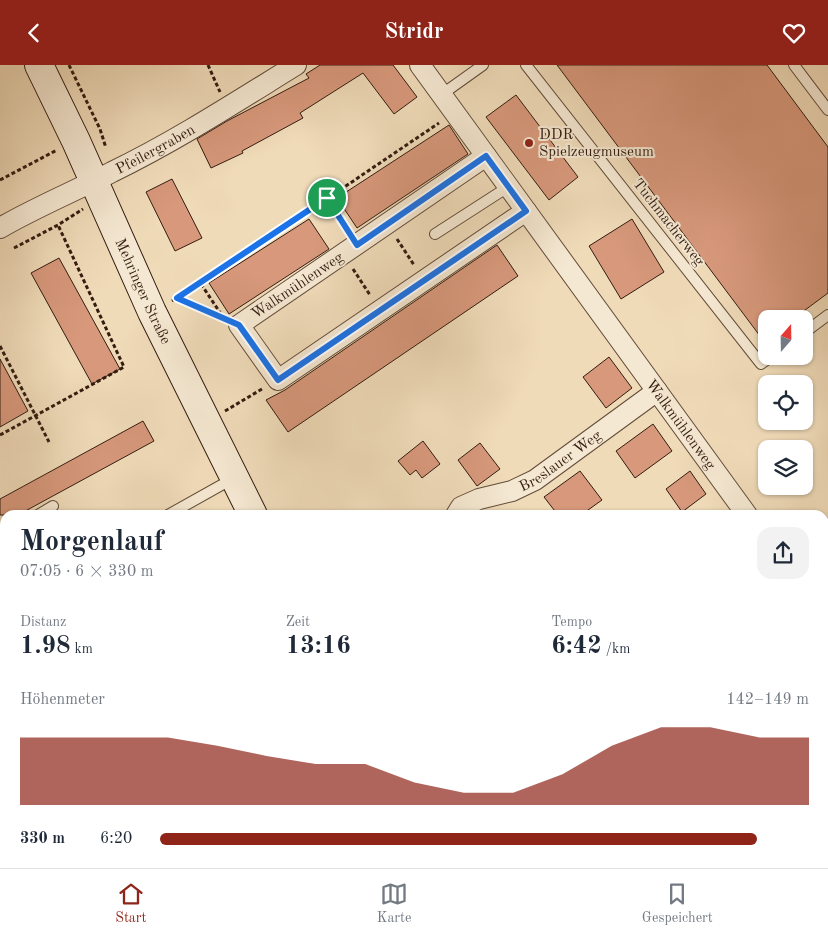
<!DOCTYPE html>
<html lang="de">
<head>
<meta charset="utf-8">
<style>
	body { margin:0; font-family:"Old Standard TT",serif; background:#f2f2f3; color:#1f2937; height:100vh; display:flex; flex-direction:column; font-size:19px; white-space:nowrap }
	* { box-sizing:border-box; margin:0 }
	p { font-size:16px; color:#747a83 }
	.icon { flex:none; width:28px; height:28px; fill:none; stroke:currentColor; stroke-width:2; stroke-linecap:round; stroke-linejoin:round }
	.map { position:relative; flex:1; overflow:hidden }
	.panel { position:absolute; left:0px; top:445px; width:829px; height:359px; display:flex; flex-direction:column; background:#fff; border-radius:15px 15px 0 0; box-shadow:0 1px 4px #0004 }
	.panel>* { flex:none }
	.needle { width:32px; rotate:20deg }
	.fabs { position:absolute; left:758px; top:245px; display:grid; gap:10px }
	.fabs a { display:grid; place-items:center; width:55px; height:55px; border-radius:10px; background:#fff; box-shadow:0 1px 4px #0004; font-size:25px }
	.pin { position:absolute; display:grid; place-items:center; width:42px; height:42px; color:#fff; margin:-21px; border:2px solid #fff; border-radius:50%; box-shadow:0 1px 5px #0007 }
	.round { display:grid; place-items:center; flex:none; width:52px; height:52px; border-radius:15px; background:#f2f2f3 }
	.head { display:flex; align-items:center; justify-content:space-between; height:85px; padding:0 20px }
	h1 { font-size:28px; font-weight:800; line-height:38px }
	.metrics { display:grid; grid-template-columns:repeat(3,1fr); gap:8px; height:85px; padding:5px 20px }
	.metrics div { display:grid; align-content:center }
	.metrics b { font-size:25px; font-weight:800 }
	.metrics small { font-size:14px; font-weight:400 }
	.metrics p { font-size:14px }
	.chart { height:140px; padding:10px 20px }
	.chart p { display:flex; justify-content:space-between }
	.chart svg { width:100%; height:90px; margin-top:5px; fill:#8f2418; opacity:.7 }
	ul { padding:0 20px; list-style:none; font-size:16px }
	li { display:grid; grid-template-columns:80px 60px 1fr; align-items:center; height:38px }
	li i { height:12px; border-radius:6px; background:#8f2418 }
	header { display:flex; justify-content:space-between; align-items:center; height:65px; padding:0 20px; background:#8f2418; color:#fff; font-size:22px; font-weight:800 }
	.dock { display:flex; justify-content:space-around; align-items:center; height:70px; border-top:1px solid #e0e1e3; background:#fff; font-size:14px; color:#747a83 }
	.dock a { display:grid; justify-items:center; gap:2px }
	.dock .current { color:#8f2418 }
	.map>svg:first-child { display:block }
	.lines { fill:none; stroke-linecap:round; stroke-linejoin:round }
	.stream { stroke:#717b71; stroke-width:5.5 }
	.building { fill:#d7987b; stroke:#331c10 }
	.service-casing { stroke:#624c3a; stroke-width:12 }
	.minor-casing { stroke:#624c3a; stroke-width:22 }
	.secondary-casing { stroke:#331c10; stroke-width:30 }
	.path { stroke:#331c10; stroke-width:3; stroke-dasharray:4 2.5; stroke-linecap:butt }
	.service { stroke:#f5e8d2; stroke-width:10 }
	.minor { stroke:#f5e8d2; stroke-width:20 }
	.secondary { stroke:#f5e8d2; stroke-width:28 }
	.route-casing { stroke:#fff; stroke-width:10 }
	.route { stroke:#1a73e8; stroke-width:6 }
	.poi-dot { fill:#8f2418; stroke:#f5e8d2; stroke-width:2 }
	.labels { text-anchor:middle; stroke-width:4; stroke-linejoin:round; paint-order:stroke }
	.poi-label { font-size:15px; fill:#331c10; stroke:#f5e8d2; text-anchor:start }
	.street-label { font-size:15px; fill:#331c10; stroke:#f5e8d2 }
</style>
</head>
<body>
<header><svg class="icon" aria-label="back" viewBox="0 0 24 24"><path d="M15 5l-7 7 7 7"/></svg>Stridr<svg class="icon" aria-label="heart" viewBox="0 0 24 24"><path d="M12 20l-8-8c-3-5 5-10 8-4 3-6 11-1 8 4z"/></svg></header>
<div class="map">
<svg width="828" height="803" viewBox="0 0 828 803">
	<rect width="100%" height="100%" fill="#f0dbb9"/>
	<filter id="stains"><feTurbulence type="fractalNoise" baseFrequency=".004" numOctaves="4"/><feColorMatrix values="0 0 0 0 .2 0 0 0 0 .09 0 0 0 0 .02 0 0 0 .5 -.17"/></filter>
	<radialGradient id="worn" r=".72"><stop offset=".6" stop-color="#630" stop-opacity="0"/><stop offset="1" stop-color="#630" stop-opacity=".3"/></radialGradient>
	<g class="lines">
		<!-- stream -->
		<g class="stream">
			<path d="M824,745L828,742"/>
			<path d="M267,803L275,799"/>
		</g>
	</g>
	<!-- building -->
	<g class="building">
		<path d="M320,0H393L417,32L394,49L363,8L300,48L303,53L242,86L243,88L211,103L197,74L227,56L309,13L306,9Z"/>
		<path d="M557,0H767L828,82V228L793,254H766V279Z"/>
		<path d="M516,30L578,112L549,135L486,52Z"/>
		<path d="M449,60L468,89L357,163L337,133Z"/>
		<path d="M172,114L202,173L175,186L146,127Z"/>
		<path d="M309,154L329,184L229,249L209,218Z"/>
		<path d="M632,154L664,207L621,234L589,181Z"/>
		<path d="M497,180L518,211L288,367L266,335L285,325Z"/>
		<path d="M59,193L120,304L92,319L31,208Z"/>
		<path d="M609,292L632,323L606,343L583,312Z"/>
		<path d="M0,294L28,346L0,362Z"/>
		<path d="M143,356L154,376L18,450H0V434Z"/>
		<path d="M653,359L672,386L635,413L616,386Z"/>
		<path d="M423,376L440,399L422,413L416,405L410,410L398,396Z"/>
		<path d="M480,378L500,404L477,421L458,395Z"/>
		<path d="M580,406L602,435L581,450H558L544,432Z"/>
		<path d="M690,406L706,429L682,447L666,424Z"/>
	</g>
	<g class="lines">
		<!-- service casing -->
		<g class="service-casing">
			<g id="service">
				<path d="M526,0L761,299L772,291"/>
				<path d="M794,0L828,45"/>
				<path d="M441,30L483,0"/>
				<path d="M435,169L508,122"/>
				<path d="M804,268L828,250"/>
				<path d="M38,450L53,441"/>
				<path d="M168,450L234,413"/>
				<path d="M0,473L5,470"/>
				<path d="M0,523L5,521"/>
				<path d="M0,633L5,642"/>
			</g>
		</g>
		<!-- minor casing -->
		<g class="minor-casing">
			<g id="minor">
				<path id="s1" d="M420,0L747,450"/>
				<path d="M486,91L239,260L278,315L526,146"/>
				<path id="s2" d="M0,163C36,142 75,126 112,107C176,76 236,37 296,0"/>
				<path id="s3" d="M456,450L461,442L479,434L512,426L535,415L657,326"/>
				<path d="M824,555L828,561"/>
			</g>
		</g>
		<!-- secondary casing -->
		<g class="secondary-casing">
			<g id="secondary">
				<path id="s4" d="M39,0L76,76L152,247L253,450"/>
				<path d="M420,799L422,803"/>
			</g>
		</g>
		<!-- path -->
		<g class="path">
			<path d="M69,0L100,64L106,83"/>
			<path d="M208,0L220,27"/>
			<path d="M0,115L57,85"/>
			<path d="M327,133L347,164"/>
			<path d="M397,174L414,200"/>
			<path d="M14,183L58,160L83,144"/>
			<path d="M353,204L370,230"/>
			<path d="M201,219L223,252"/>
			<path d="M177,233L223,253"/>
			<path d="M172,236L201,219L439,58"/>
			<path d="M0,281L49,377"/>
			<path d="M225,346L262,324"/>
			<path d="M0,370L124,302L58,160"/>
		</g>
		<!-- service -->
		<use href="#service" class="service"/>
		<!-- minor -->
		<use href="#minor" class="minor"/>
		<!-- secondary -->
		<use href="#secondary" class="secondary"/>
	</g>
	<g class="lines">
		<!-- route casing -->
		<g class="route-casing">
			<path id="route" d="M486,91L526,146L278,315L239,260L177,233L327,133L357,180Z"/>
		</g>
		<!-- route -->
		<use href="#route" class="route"/>
	</g>
	<!-- markers -->
	<circle class="poi-dot" cx="529" cy="78" r="5"/>
	<g class="labels">
		<!-- poi labels -->
		<g class="poi-label">
			<text x="539" y="74">DDR<tspan x="539" dy="17">Spielzeugmuseum</tspan></text>
		</g>
		<!-- street labels -->
		<g class="street-label">
			<text dy="5" stroke="none"><textPath href="#s2" startOffset="174">Pfeilergraben</textPath></text>
			<text transform="translate(669 157) rotate(52)" y="5">Tuchmacherweg</text>
			<text transform="translate(297 220) rotate(-34)" y="5">Walkmühlenweg</text>
			<text dy="5" stroke="none"><textPath href="#s4" startOffset="249">Mehringer Straße</textPath></text>
			<text dy="5" stroke="none"><textPath href="#s1" startOffset="444">Walkmühlenweg</textPath></text>
			<text dy="5" stroke="none"><textPath href="#s3" startOffset="120">Breslauer Weg</textPath></text>
		</g>
	</g>
	<rect width="100%" height="100%" filter="url(#stains)"/>
	<rect width="100%" height="100%" fill="url(#worn)"/>
</svg>
<div class="fabs">
<a><svg class="needle" viewBox="-14 -14 28 28"><path d="M0-13l5 13h-10z" fill="#e53935"/><path d="M0 13l5-13h-10z" fill="#747a83"/></svg></a>
<a><svg class="icon" aria-label="locate" viewBox="0 0 24 24"><circle cx="12" cy="12" r="6"/><path d="M12 2v4M12 18v4M2 12h4M18 12h4"/></svg></a>
<a><svg class="icon" aria-label="layers" viewBox="0 0 24 24"><path d="M12 4l9 5-9 5-9-5zM3 14l9 5 9-5"/></svg></a>
</div>
<div class="pin" style="left:327px;top:133px;background:#1e9e55"><svg class="icon" aria-label="arrive" viewBox="0 0 24 24"><path d="M6 21V4h12l-3 4 3 4H6"/></svg></div>
<section class="panel">
<div class="head"><div><h1>Morgenlauf</h1><p>07:05 · 6 × 330 m</p></div><a class="round"><svg class="icon" aria-label="share" viewBox="0 0 24 24"><path d="M12 15V3M7 8l5-5 5 5M5 13v7h14v-7"/></svg></a></div>
<div class="metrics">
<div><p>Distanz</p><b>1.98<small> km</small></b></div>
<div><p>Zeit</p><b>13:16</b></div>
<div><p>Tempo</p><b>6:42<small> /km</small></b></div>
</div>
<div class="chart"><p><span>Höhenmeter</span>142–149 m</p>
<svg viewBox="0 0 160 44" preserveAspectRatio="none"><path d="M0 44V11L10 11L20 11L30 11L40 15L50 20L60 24L70 24L80 33L90 38L100 38L110 29L120 15L130 6L140 6L150 11L160 11V44z"/></svg>
</div>
<ul>
<li><b>330 m</b>6:20<i style="width:92%"></i></li>
</ul>
</section>
</div>
<nav class="dock">
<a class="current"><svg class="icon" aria-label="home" viewBox="0 0 24 24"><path d="M3 11l9-7 9 7M6 9v11h12V9"/></svg>Start</a>
<a><svg class="icon" aria-label="map" viewBox="0 0 24 24"><path d="M3 6l6-2 6 2 6-2v14l-6 2-6-2-6 2zM9 4v14M15 6v14"/></svg>Karte</a>
<a><svg class="icon" aria-label="saved" viewBox="0 0 24 24"><path d="M7 4h10v16l-5-4-5 4z"/></svg>Gespeichert</a>
</nav>
</body>
</html>
